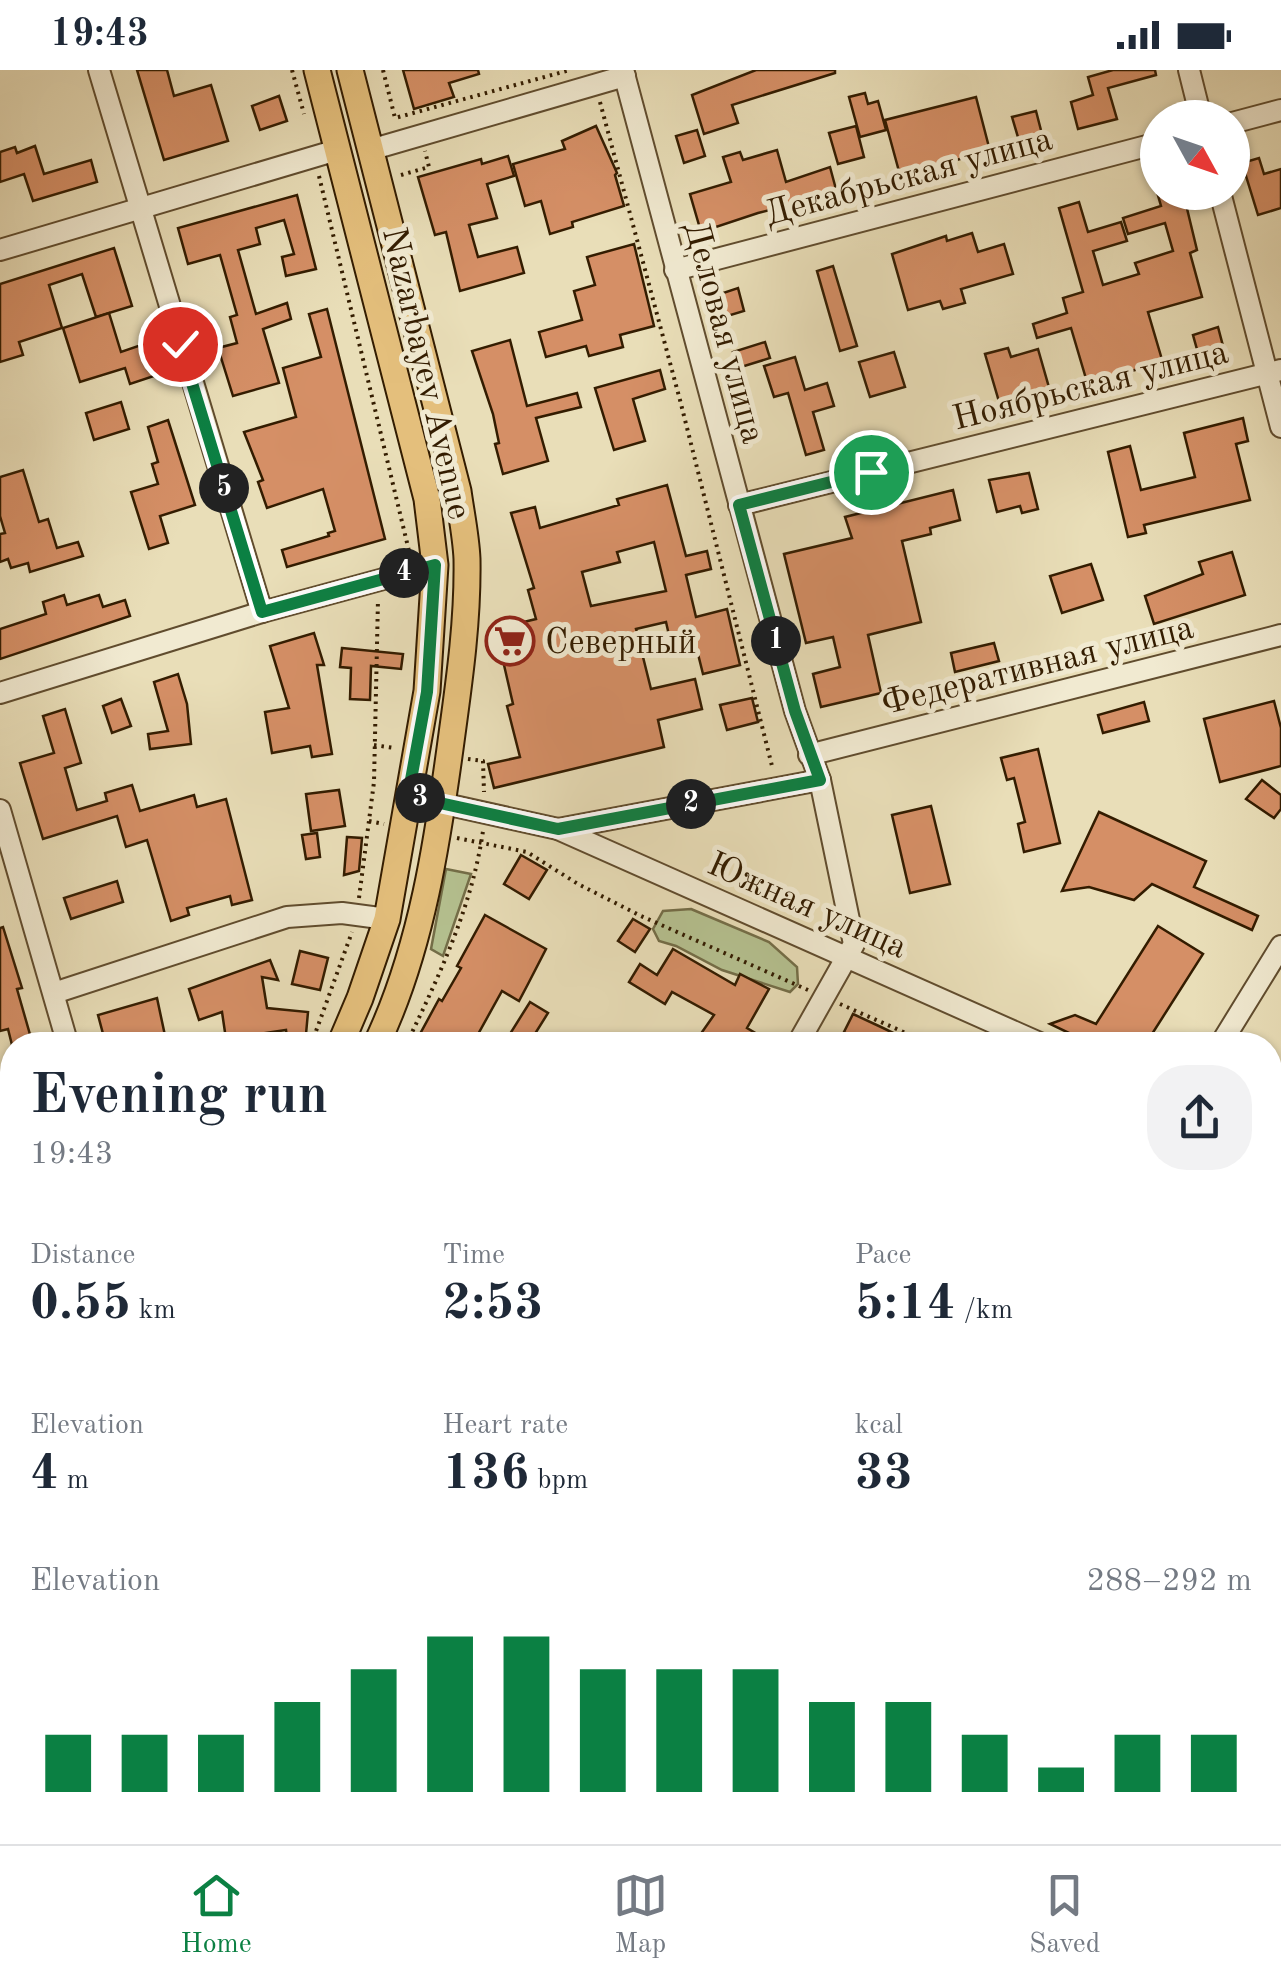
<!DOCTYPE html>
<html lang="en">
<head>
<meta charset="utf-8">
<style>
	body { margin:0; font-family:"Old Standard TT",serif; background:#f2f2f3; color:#1f2937; height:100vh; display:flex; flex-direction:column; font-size:38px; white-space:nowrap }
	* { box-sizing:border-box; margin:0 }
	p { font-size:32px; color:#747a83 }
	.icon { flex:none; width:55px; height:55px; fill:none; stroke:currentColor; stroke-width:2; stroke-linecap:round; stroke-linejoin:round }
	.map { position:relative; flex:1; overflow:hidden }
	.sheet { position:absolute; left:0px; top:962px; width:1282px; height:812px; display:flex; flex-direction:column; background:#fff; border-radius:40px 40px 0 0; box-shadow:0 2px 8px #0004 }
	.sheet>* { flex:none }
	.needle { width:65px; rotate:130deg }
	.fabs { position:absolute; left:1140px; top:30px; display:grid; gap:20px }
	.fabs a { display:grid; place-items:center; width:110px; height:110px; border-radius:50%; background:#fff; box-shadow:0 2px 8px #0004; font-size:50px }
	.pin { position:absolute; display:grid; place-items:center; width:85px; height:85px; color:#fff; margin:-42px; border:5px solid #fff; border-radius:50%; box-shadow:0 2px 10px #0007 }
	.km { position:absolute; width:50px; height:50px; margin:-25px; border-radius:50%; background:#222; color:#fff; font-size:28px; line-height:50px; text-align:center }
	.round { display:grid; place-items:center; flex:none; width:105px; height:105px; border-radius:40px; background:#f2f2f3 }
	.head { display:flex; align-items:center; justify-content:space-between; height:170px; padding:0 30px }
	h1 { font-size:55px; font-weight:600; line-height:75px }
	.metrics { display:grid; grid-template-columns:repeat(3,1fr); gap:15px; height:170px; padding:10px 30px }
	.metrics div { display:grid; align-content:center }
	.metrics b { font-size:50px; font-weight:600 }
	.metrics small { font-size:28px; font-weight:400 }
	.metrics p { font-size:28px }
	.chart { height:280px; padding:20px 30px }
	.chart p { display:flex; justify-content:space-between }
	.chart svg { width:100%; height:180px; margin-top:10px; stroke:#0b8043; stroke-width:6 }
	.status { display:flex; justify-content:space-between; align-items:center; height:70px; padding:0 50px; background:#fff; direction:ltr }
	.status svg { height:28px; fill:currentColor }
	.menu { display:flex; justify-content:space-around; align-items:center; height:140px; border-top:2px solid #e0e1e3; background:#fff; font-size:28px; color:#747a83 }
	.menu a { display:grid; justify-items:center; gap:5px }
	.menu .on { color:#0b8043 }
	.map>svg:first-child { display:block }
	.green { fill:#b5c190; stroke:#746e48; stroke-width:2.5 }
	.building { fill:#d58f66; stroke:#331c00; stroke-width:2.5; fill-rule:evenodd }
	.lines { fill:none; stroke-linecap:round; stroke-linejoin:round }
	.minor-casing { stroke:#604c2e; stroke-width:24 }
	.major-casing { stroke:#331c00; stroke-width:29 }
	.path { stroke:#331c00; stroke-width:4; stroke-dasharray:2.5 5; stroke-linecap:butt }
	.minor { stroke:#f1ead1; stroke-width:20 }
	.major { stroke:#e4bf7c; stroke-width:25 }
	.route-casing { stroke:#fff; stroke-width:20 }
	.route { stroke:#0b8043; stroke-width:12 }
	.labels { text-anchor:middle; stroke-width:10; stroke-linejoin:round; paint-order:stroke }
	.street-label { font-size:35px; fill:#331c00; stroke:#f1ead1 }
	.poi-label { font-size:35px; fill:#331c00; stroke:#f1ead1; text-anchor:start }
</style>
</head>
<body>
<div class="status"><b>19:43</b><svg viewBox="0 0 49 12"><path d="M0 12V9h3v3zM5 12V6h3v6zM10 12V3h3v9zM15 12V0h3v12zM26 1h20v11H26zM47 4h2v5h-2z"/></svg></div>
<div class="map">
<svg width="1281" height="1774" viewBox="0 0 1281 1774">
	<rect width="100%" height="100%" fill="#e9deb8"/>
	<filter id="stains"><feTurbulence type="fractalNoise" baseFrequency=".002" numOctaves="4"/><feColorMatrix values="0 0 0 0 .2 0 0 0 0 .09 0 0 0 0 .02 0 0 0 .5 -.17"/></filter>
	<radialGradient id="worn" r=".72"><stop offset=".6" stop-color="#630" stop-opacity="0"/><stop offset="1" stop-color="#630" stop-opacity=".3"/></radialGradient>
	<!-- green -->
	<g class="green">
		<path d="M446,799L471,804L443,886L431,879Z"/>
		<path d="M691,839L769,872L797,897L798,914L790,922L722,900L676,876L659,871L653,859L663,841Z"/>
	</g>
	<!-- building -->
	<g class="building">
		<path d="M137,0H167L174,26L211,15L228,71L164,90Z"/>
		<path d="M403,0H478L479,4L449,13L454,27L414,39Z"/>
		<path d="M756,0H835V3L732,35L738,53L704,64L692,25Z"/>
		<path d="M1113,0H1155L1156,5L1108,18L1117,49L1078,59L1071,32L1093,25L1088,7Z"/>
		<path d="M865,23L868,34L878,31L886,60L860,67L849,27Z"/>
		<path d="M279,26L287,51L260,60L252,36Z"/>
		<path d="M976,27L990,81L900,105L885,50Z"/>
		<path d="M1036,41L1043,68L1020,74L1012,47Z"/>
		<path d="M596,56L617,103L615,105L624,136L572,152L573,157L550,164L541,131L525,136L513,94L565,79L562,71Z"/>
		<path d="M856,56L864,87L838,94L829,63Z"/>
		<path d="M697,60L705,86L684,93L676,66Z"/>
		<path d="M35,76L44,104L91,90L97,112L33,131L24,104L0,112V82L15,77L17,83Z"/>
		<path d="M777,80L786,112L830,97L837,123L758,143L701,162L690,124L731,112L723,87L740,82L743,90Z"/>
		<path d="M508,86L514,106L487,114L497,148L469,155L478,187L517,177L524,203L460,221L446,162L435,165L418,107L481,89L482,94Z"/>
		<path d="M1259,88L1264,104L1281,99V138L1258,145L1242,93Z"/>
		<path d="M1157,122H1183L1197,180L1190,183L1202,227L1148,242L1163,293L1087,312L1071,258L1037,268L1033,254L1067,243L1063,228L1083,222L1059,138L1079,132L1088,162L1121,152L1127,171L1093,181L1103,215L1139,204L1135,193L1173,181L1165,153L1128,164L1123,148L1161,136Z"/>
		<path d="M297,125L316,199L286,206L282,187L294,184L284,150L256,158L260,174L238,180L256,244L287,233L291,249L263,259L279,313L233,326L218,278L237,273L230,247L237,245L220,185L188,194L178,158Z"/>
		<path d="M972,163L978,182L1004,174L1013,204L961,219L965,233L943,239L940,231L908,240L892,184L946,166L947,171Z"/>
		<path d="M634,174L654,256L620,265L623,277L589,286L586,276L546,287L539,262L582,250L574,221L595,215L587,187Z"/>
		<path d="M114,178L132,236L96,247L82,204L49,215L62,258L19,272L23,285L0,292V214Z"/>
		<path d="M833,196L857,276L840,281L817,201Z"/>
		<path d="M738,218L744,241L724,247L717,225Z"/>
		<path d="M327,239L385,469L287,497L282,480L329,466L328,463L335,461L323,419L267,438L258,412L263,410L244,362L296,347L283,298L321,287L309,244Z"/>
		<path d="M109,243L121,282L144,274L154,306L130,314L125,298L80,312L63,258Z"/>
		<path d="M1218,257L1223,276L1198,283L1193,265Z"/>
		<path d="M510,270L527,336L577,323L581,337L536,348L548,391L503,404L495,374L499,373L493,344L472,281Z"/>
		<path d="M765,272L770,288L738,298L733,282Z"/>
		<path d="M1008,278L1011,287L1038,279L1050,321L1000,335L985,284Z"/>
		<path d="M894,282L905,317L870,327L859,292Z"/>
		<path d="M795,287L805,320L827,313L834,336L813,342L824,380L806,385L788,323L774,327L764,296Z"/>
		<path d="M660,300L665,319L633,329L645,371L614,380L595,318Z"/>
		<path d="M121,332L129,359L94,370L86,343Z"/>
		<path d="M1243,348L1248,371L1236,374L1250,430L1144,455L1146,463L1128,467L1108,382L1130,376L1141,420L1195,407L1184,363Z"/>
		<path d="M168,350L195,435L160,446L168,473L149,479L131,422L158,414L152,394L158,392L148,357Z"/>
		<path d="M23,400L39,452L48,449L57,478L78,472L83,486L30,502L28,493L11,498L8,489L0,492V464L5,463L0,446V407Z"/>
		<path d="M1029,403L1038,439L1022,443L1020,436L997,442L989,410Z"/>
		<path d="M667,415L686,486L707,481L711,499L686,505L696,547L727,539L740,595L703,604L694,568L671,574L666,552L636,559L651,619L695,609L702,639L658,650L664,677L494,718L488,694L520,687L507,636L513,634L504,595L512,593L503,557L536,549L528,520L534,518L511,443L535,437L540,458L619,435L617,429ZM654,472L666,521L591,536L582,502L620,492L617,482Z"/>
		<path d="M953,420L960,450L930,458L931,464L902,471L921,552L868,565L881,623L821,637L813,604L840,597L833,567L806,573L784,484L852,468L845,447Z"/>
		<path d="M1232,482L1245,525L1154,554L1145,526L1203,504L1199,492Z"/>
		<path d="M1091,494L1103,530L1062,543L1050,506Z"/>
		<path d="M64,525L67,535L99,525L103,537L125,530L130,546L0,589V559L46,544L43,532Z"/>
		<path d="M314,563L324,595H317L332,684L312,687L310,676L272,683L265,642L289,638L270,576Z"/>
		<path d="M994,573L999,591L955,602L951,583Z"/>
		<path d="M342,578L403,584L401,599L371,596L370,630L350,629L351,598L340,597Z"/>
		<path d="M178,604L187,634L191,674L150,679L148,664L168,661L154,612Z"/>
		<path d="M752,628L758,652L727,660L720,635Z"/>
		<path d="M121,629L131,656L112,663L103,636Z"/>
		<path d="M1274,631L1281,658V696L1220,712L1204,649Z"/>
		<path d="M1144,632L1149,651L1103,663L1098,645Z"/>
		<path d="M65,639L81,693L65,698L77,740L107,731L105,723L132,715L140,741L194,725L197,737L226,729L252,830L232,835L230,826L187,838L189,845L171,851L147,770L126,777L117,746L43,769L20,693L54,683L43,646Z"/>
		<path d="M1038,679L1060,773L1024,782L1018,754L1025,752L1014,708L1007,710L1001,688Z"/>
		<path d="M1262,710L1281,725V739L1274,748L1246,729Z"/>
		<path d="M339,720L345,756L311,761L306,724Z"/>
		<path d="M931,736L950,814L910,823L892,745Z"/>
		<path d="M1099,742L1206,791L1194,817L1258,846L1252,860L1152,814L1134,830L1089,817L1062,821Z"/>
		<path d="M317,763L320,787L306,789L302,765Z"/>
		<path d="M347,767L362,768L359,801L344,805Z"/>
		<path d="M521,785L547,800L529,829L504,814Z"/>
		<path d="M117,811L123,832L71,849L64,828Z"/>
		<path d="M485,845L546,879L528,914L519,931L502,921L472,975H414L439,929L442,931L461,898L457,896Z"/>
		<path d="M633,849L650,859L635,882L618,871Z"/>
		<path d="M1158,856L1203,884L1145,975H1094L1050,954L1075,945L1096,954Z"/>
		<path d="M3,857L22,918L17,919L33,975H12L8,959L0,961V858Z"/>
		<path d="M673,879L735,915L740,904L769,919L747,958L757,964L751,975H740L721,965L714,975H693L714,945L672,922L665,934L629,912L640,894L657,905Z"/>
		<path d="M300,881L328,888L320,920L292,914Z"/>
		<path d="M270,890L278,910L262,907L267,938L308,942L305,975H288L286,960L226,969L222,942L199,950L189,919Z"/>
		<path d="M157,928L167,975H106L98,945Z"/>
		<path d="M530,932L548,943L528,975H503Z"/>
		<path d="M853,944L881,957L918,975H870L844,962Z"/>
		<path d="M1281,1736V1774H1274L1262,1766L1270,1762V1754Z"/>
	</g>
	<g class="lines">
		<!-- minor casing -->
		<g class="minor-casing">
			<g id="minor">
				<path d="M99,0L262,542"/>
				<path d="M623,0L795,641L820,710L854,874L797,975"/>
				<path d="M1189,0L1201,48"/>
				<path d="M1232,53L1281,40"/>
				<path d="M370,80L625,6"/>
				<path d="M1220,122L1281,357"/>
				<path d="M0,180L337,80"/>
				<path d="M675,200L1158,73"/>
				<path d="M739,435L1281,300"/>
				<path d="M0,623L262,542L435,495"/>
				<path d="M809,685L1281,565"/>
				<path d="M409,726L558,759L1044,975"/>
				<path d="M0,740L68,975"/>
				<path d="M558,759L820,710"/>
				<path d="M54,923L287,847L342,843L387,849"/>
				<path d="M1220,975L1281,876"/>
				<path d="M1270,1081L1281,1087"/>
				<path d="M0,1424L12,1405"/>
				<path d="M1270,1434L1281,1439"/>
				<path d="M380,1762L400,1774"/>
				<path d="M313,1774L320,1762"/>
				<path d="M734,1774L741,1762"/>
			</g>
		</g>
		<!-- major casing -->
		<g class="major-casing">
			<g id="major">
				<path d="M317,0L427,429L435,495L427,621L387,849L360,928L340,975"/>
				<path d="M350,0L458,421C461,443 466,466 467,489C468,548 460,606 452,664C438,769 422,879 376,975"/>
				<path d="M0,1149L12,1157"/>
				<path d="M0,1195L12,1202"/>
				<path d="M0,1516L12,1498"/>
				<path d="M0,1581L12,1562"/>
				<path d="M947,1762L966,1774"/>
				<path d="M1009,1762L1028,1774"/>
			</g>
		</g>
		<!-- path -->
		<g class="path">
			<path d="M292,0L304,44"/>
			<path d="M383,0L395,48L570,0"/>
			<path d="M600,32L680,330L773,700"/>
			<path d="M401,105L429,97L425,81"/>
			<path d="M319,106L409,481"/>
			<path d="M374,675L394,678"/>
			<path d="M468,689L483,691L484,722"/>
			<path d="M369,751L384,754"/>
			<path d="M457,768L527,782L578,814L641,846L808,920"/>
			<path d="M359,828L374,712L378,529"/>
			<path d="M840,934L933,975"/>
			<path d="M311,975L352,862"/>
			<path d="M406,975C439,906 472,837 483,761"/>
			<path d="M1270,1123L1281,1128"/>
			<path d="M0,1256L12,1264"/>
			<path d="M0,1629L12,1610"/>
			<path d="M846,1762L865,1774"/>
			<path d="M1064,1762L1083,1774"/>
		</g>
		<!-- minor -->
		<use href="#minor" class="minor"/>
		<!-- major -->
		<use href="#major" class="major"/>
	</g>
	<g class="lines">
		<!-- route casing -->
		<g class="route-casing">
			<path id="route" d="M180,274L262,542L435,495L427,622L408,726L558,759L820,710L795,641L739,435L871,402"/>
		</g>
		<!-- route -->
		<use href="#route" class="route"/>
	</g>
	<!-- icons -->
	<defs>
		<g id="supermarket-ring" transform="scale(2.5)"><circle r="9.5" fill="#f1ead1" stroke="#8f2418" stroke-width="1.5"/><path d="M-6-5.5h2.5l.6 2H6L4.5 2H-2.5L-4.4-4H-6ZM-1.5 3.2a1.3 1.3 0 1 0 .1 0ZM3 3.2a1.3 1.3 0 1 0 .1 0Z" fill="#8f2418"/></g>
	</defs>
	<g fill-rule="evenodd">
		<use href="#supermarket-ring" x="510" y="571"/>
	</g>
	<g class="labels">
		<!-- street labels -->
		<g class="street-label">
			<text transform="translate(908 105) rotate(-15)" y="12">Декабрьская улица</text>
			<text transform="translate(726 262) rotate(75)" y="12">Деловая улица</text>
			<text transform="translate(428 303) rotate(77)" y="12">Nazarbayev Avenue</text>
			<text transform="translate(1090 314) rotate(-14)" y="12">Ноябрьская улица</text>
			<text transform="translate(1037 594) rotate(-14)" y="12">Федеративная улица</text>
			<text transform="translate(808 834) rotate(24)" y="12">Южная улица</text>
		</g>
		<!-- poi labels -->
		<g class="poi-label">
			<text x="545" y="583">Северный</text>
		</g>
	</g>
	<rect width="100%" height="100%" filter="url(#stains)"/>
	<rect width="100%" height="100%" fill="url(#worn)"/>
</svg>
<div class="fabs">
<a><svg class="needle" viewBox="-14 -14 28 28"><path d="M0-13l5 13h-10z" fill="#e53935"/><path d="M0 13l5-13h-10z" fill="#747a83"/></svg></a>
</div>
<div class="pin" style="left:871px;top:402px;background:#1e9e55"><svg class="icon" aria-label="arrive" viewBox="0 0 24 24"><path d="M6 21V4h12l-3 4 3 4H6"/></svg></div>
<div class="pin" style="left:180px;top:274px;background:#d93025"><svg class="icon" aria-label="check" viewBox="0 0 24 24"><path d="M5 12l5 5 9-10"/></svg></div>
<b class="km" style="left:776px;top:571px">1</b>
<b class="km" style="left:691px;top:734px">2</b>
<b class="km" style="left:420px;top:728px">3</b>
<b class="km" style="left:404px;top:503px">4</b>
<b class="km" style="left:224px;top:418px">5</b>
<section class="sheet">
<div class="head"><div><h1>Evening run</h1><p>19:43</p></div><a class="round"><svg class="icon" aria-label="share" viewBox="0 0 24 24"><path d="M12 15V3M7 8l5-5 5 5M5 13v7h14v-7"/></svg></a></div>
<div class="metrics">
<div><p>Distance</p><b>0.55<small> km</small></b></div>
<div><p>Time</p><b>2:53</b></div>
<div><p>Pace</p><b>5:14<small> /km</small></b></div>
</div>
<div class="metrics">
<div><p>Elevation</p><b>4<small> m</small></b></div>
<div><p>Heart rate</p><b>136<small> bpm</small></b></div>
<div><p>kcal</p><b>33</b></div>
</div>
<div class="chart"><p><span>Elevation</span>288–292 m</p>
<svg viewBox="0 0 160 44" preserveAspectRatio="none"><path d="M5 44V30M15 44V30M25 44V30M35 44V22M45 44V14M55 44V6M65 44V6M75 44V14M85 44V14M95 44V14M105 44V22M115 44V22M125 44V30M135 44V38M145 44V30M155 44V30"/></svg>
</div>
</section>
</div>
<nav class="menu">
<a class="on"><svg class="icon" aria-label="home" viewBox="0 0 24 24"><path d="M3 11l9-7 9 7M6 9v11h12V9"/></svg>Home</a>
<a><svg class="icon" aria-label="map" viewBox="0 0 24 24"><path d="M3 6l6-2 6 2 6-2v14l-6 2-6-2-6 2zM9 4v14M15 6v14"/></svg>Map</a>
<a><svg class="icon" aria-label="saved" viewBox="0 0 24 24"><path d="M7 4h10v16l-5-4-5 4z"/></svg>Saved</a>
</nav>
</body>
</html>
